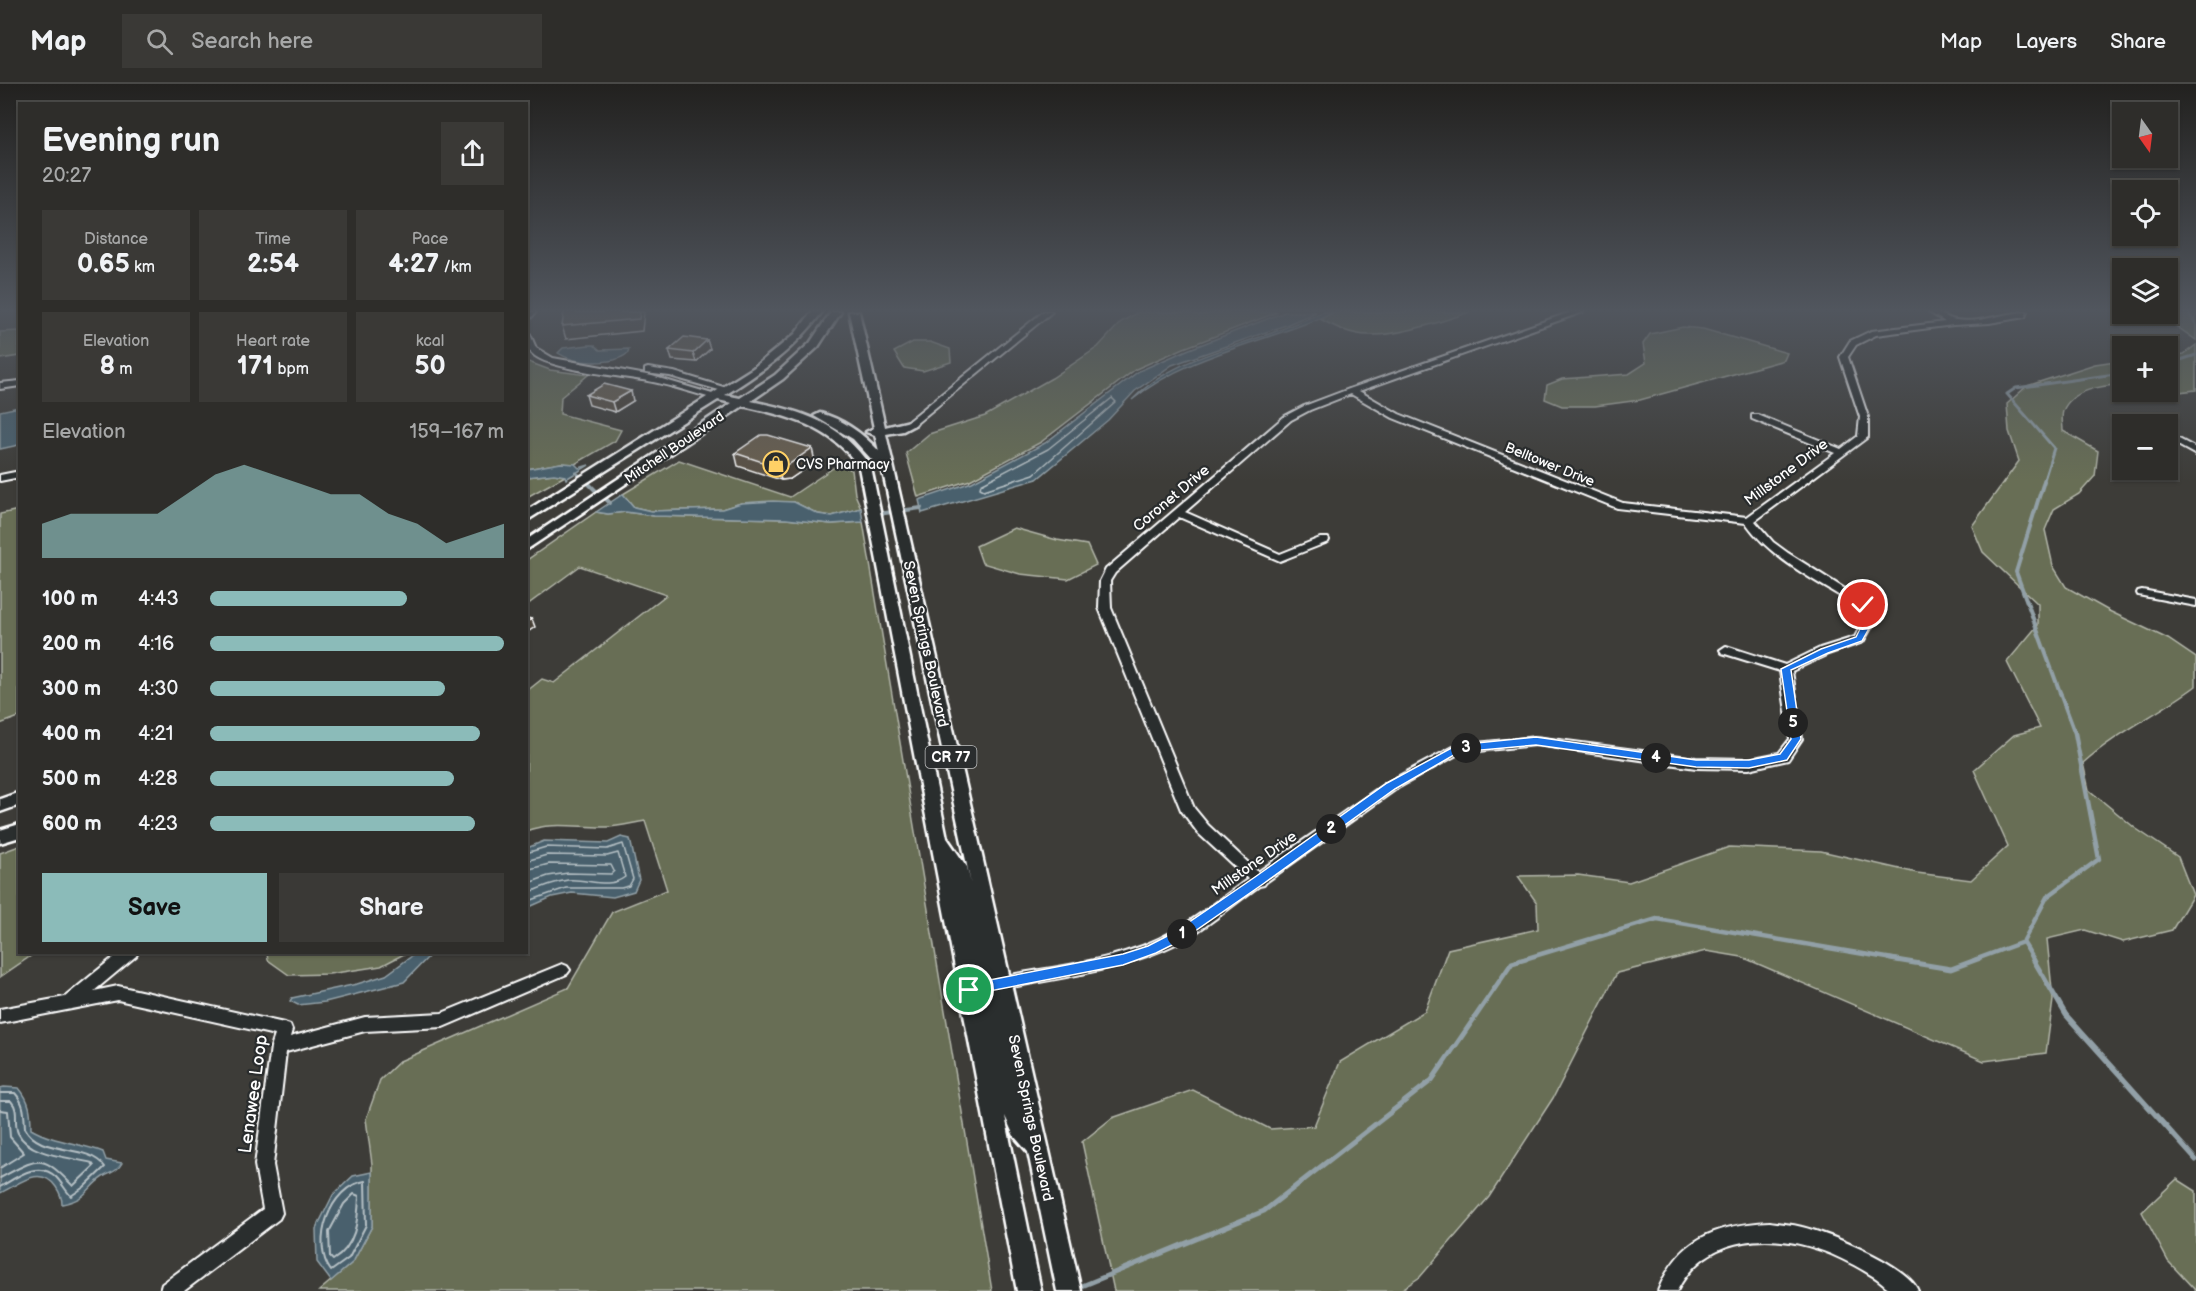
<!DOCTYPE html>
<html lang="en">
<head>
<meta charset="utf-8">
<style>
	body { margin:0; font-family:"Balsamiq Sans",sans-serif; background:#3a3936; color:#f1f3f6; height:100vh; display:flex; flex-direction:column; font-size:22px; white-space:nowrap }
	* { box-sizing:border-box; margin:0 }
	p { font-size:20px; color:#a7a8a8 }
	.icon { flex:none; width:33px; height:33px; fill:none; stroke:currentColor; stroke-width:2; stroke-linecap:round; stroke-linejoin:round }
	.map { position:relative; flex:1; overflow:hidden }
	.side { position:absolute; left:18px; top:18px; width:510px; height:852px; display:flex; flex-direction:column; background:#2e2d2a; border-radius:0px; box-shadow:0 2px 4px #0004,0 0 0 2px #494947 }
	.side>* { flex:none }
	.needle { width:39px; rotate:166deg }
	.tools { position:absolute; left:2112px; top:18px; display:grid; gap:12px }
	.tools a { display:grid; place-items:center; width:66px; height:66px; border-radius:0px; background:#2e2d2a; box-shadow:0 2px 4px #0004,0 0 0 2px #494947; font-size:30px }
	.pin { position:absolute; display:grid; place-items:center; width:51px; height:51px; color:#fff; margin:-26px; border:3px solid #fff; border-radius:50%; box-shadow:0 2px 6px #0007 }
	.km { position:absolute; width:30px; height:30px; margin:-15px; border-radius:50%; background:#222; color:#fff; font-size:16px; line-height:30px; text-align:center }
	.round { display:grid; place-items:center; flex:none; width:63px; height:63px; border-radius:0px; background:#3a3936 }
	.overview { display:flex; align-items:center; justify-content:space-between; height:102px; padding:0 24px }
	h1 { font-size:33px; font-weight:800; line-height:45px }
	.metrics { display:grid; grid-template-columns:repeat(3,1fr); gap:9px; height:102px; padding:6px 24px }
	.metrics div { display:grid; align-content:center; border-radius:0px; background:#3a3936; text-align:center }
	.metrics b { font-size:26px; font-weight:800 }
	.metrics small { font-size:16px; font-weight:400 }
	.metrics p { font-size:16px }
	.chart { height:168px; padding:12px 24px }
	.chart p { display:flex; justify-content:space-between }
	.chart svg { width:100%; height:108px; margin-top:6px; fill:#8bbbb9; opacity:.7 }
	.action { display:flex; gap:12px; margin-top:auto; padding:12px 24px }
	.action a { flex:1; height:69px; border-radius:0px; background:#8bbbb9; color:#111; font-size:24px; font-weight:800; line-height:69px; text-align:center }
	.action a+a { background:#3a3936; color:#f1f3f6 }
	ul { padding:0 24px; list-style:none; font-size:20px }
	li { display:grid; grid-template-columns:96px 72px 1fr; align-items:center; height:45px }
	li i { height:15px; border-radius:8px; background:#8bbbb9 }
	header { display:flex; align-items:center; gap:36px; box-sizing:border-box; height:84px; padding:0 30px; background:#2e2d2a; border-bottom:2px solid #494947 }
	header strong { font-size:28px }
	nav { display:flex; gap:33px; margin-inline-start:auto; font-size:21px }
	.search { width:420px; height:54px; background:#3a3936; display:flex; align-items:center; gap:15px; box-sizing:border-box; padding:0 21px; border-radius:0px; color:#a7a8a8; font-size:22px }
	.map>svg:first-child { display:block }
	.green { fill:#676e54; stroke:#b3b6aa; stroke-width:1.5 }
	.water { fill:#49616d; stroke:#92a0a7; stroke-width:1.5 }
	.lines { fill:none; stroke-linecap:round; stroke-linejoin:round }
	.shore-far1 { stroke:#b6c0c5; stroke-width:1.5 }
	.shore { stroke:#b6c0c5; stroke-width:2 }
	.stream-far3 { stroke:#92a0a7; stroke-width:3 }
	.stream-far2 { stroke:#92a0a7; stroke-width:4 }
	.stream-far1 { stroke:#92a0a7; stroke-width:4.5 }
	.stream { stroke:#92a0a7; stroke-width:5 }
	.minor-casing { stroke:#fff; stroke-width:4 }
	.major-casing { stroke:#fff; stroke-width:5 }
	.minor { fill:#2a2d2e; fill-rule:evenodd }
	.major { fill:#2a2d2e; fill-rule:evenodd }
	.wall { fill:#5a5145; stroke:#fff; stroke-width:1.5 }
	.shaded-wall { fill:#4a4238; stroke:#fff; stroke-width:1.5 }
	.building { fill:#695e50; stroke:#fff; stroke-width:1.5 }
	.route { fill:#1a73e8; stroke:#fff; stroke-width:1.5 }
	.labels { text-anchor:middle; stroke-width:4.5; stroke-linejoin:round; paint-order:stroke }
	.far-street-label { font-size:14px; fill:#fff; stroke:#2a2d2e }
	.far-poi-label { font-size:14px; fill:#fff; stroke:#2a2d2e; text-anchor:start }
	.shield { fill:#2a2d2e; stroke:#bfc0c0; stroke-width:1.5 }
	.shield-label { font-size:14px; font-weight:bold; fill:#fff }
	.street-label { font-size:15px; fill:#fff; stroke:#2a2d2e }
	.near-street-label { font-size:18px; fill:#fff; stroke:#2a2d2e }
</style>
</head>
<body>
<header>
<strong>Map</strong>
<div class="search"><svg class="icon" aria-label="search" viewBox="0 0 24 24"><circle cx="10" cy="10" r="6"/><path d="M15 15l6 6"/></svg>Search here</div>
<nav><a>Map</a><a>Layers</a><a>Share</a></nav>
</header>
<div class="map">
<svg width="2196" height="1207" viewBox="0 0 2196 1207">
	<rect width="100%" height="100%" fill="#3d3c38"/>
	<filter id="ink" filterUnits="userSpaceOnUse"><feTurbulence type="fractalNoise" baseFrequency=".0167" numOctaves="2"/><feDisplacementMap in="SourceGraphic" scale="12" xChannelSelector="R" yChannelSelector="G"/><feConvolveMatrix kernelMatrix="1 2 1 2 8 2 1 2 1" color-interpolation-filters="sRGB"/></filter>
	<g filter="url(#ink)">
		<!-- green -->
		<g class="green">
			<path d="M1138,228H1186L1199,231L1223,228H1278L1184,264L1136,285L1041,358L970,396L918,413L906,369L929,350L985,332L1052,294L1098,263L1121,238Z"/>
			<path d="M1334,228H1470C1444,237 1396,252 1369,251C1351,251 1335,243 1320,235Z"/>
			<path d="M2196,228V256L2173,240L2148,230Z"/>
			<path d="M1683,243L1703,245L1787,269L1784,276L1640,316L1595,322H1562L1545,315L1547,301L1562,295L1629,290L1646,279L1643,260L1650,250Z"/>
			<path d="M19,247V272L0,275V248Z"/>
			<path d="M913,258H930L950,265L951,278L923,287L904,284L894,268Z"/>
			<path d="M2196,261V306L2161,310L2150,308H2168V272L2184,270Z"/>
			<path d="M2122,276V301C2103,301 2071,306 2063,327C2061,332 2063,341 2063,347L2098,367L2095,392L2079,410L2054,425L2045,446L2053,482L2066,503L2109,527L2168,555L2196,574V602C2159,630 2117,648 2083,679L2089,706L2135,744L2178,773L2193,811L2172,846L2123,858L2085,846L2047,855L2053,916L2046,969L1984,977L1742,873L1706,867L1617,889L1553,1014L1489,1113L1420,1193L1399,1207H1114L1082,1058L1112,1034L1193,1006L1270,1045L1314,1042L1340,978L1425,927L1448,865L1538,845L1537,819L1518,792L1578,791L1629,798L1729,763L1821,767L1917,789L1971,796L2008,762L1974,686L2014,651L2040,644L2007,578L2038,541V520L1983,468L1972,442L2019,377L2009,347L2007,320L2027,302L2095,280Z"/>
			<path d="M526,277L550,286L588,291L561,313L560,330L621,346L615,357L575,380L561,379L527,385Z"/>
			<path d="M679,376L790,413L839,380L852,386L855,410L861,424L832,432L818,430L794,418L741,419L722,425L651,427L634,423L623,410Z"/>
			<path d="M554,390L565,392L527,413V393Z"/>
			<path d="M19,426V633L0,640V430Z"/>
			<path d="M596,428L608,430L626,428L654,432L786,435L831,440L863,438L992,1207H319L353,1178L372,1142V1080L366,1035L380,996L400,977L568,904L612,828L667,806L645,737C632,739 619,743 607,743C581,744 551,737 526,747L527,607L542,595L554,599L666,511L580,482L527,521V476Z"/>
			<path d="M1014,444L1057,456L1087,461L1096,481L1068,495L1020,490L982,479L976,462Z"/>
			<path d="M19,762L20,868L35,869L0,893V769Z"/>
			<path d="M267,869V868L406,869L381,882L329,890L289,891L268,876Z"/>
			<path d="M2177,1095L2196,1107V1207L2168,1177L2142,1128Z"/>
		</g>
		<!-- water -->
		<g class="water">
			<path d="M1285,228H1316L1286,241L1172,281L1135,307L1108,336L1037,395L922,429L919,416L972,398L1045,359L1139,287L1187,266Z"/>
			<path d="M1323,228H1334C1269,258 1189,269 1132,316C1167,279 1217,268 1263,252C1284,245 1303,236 1323,228Z"/>
			<path d="M589,261H594L600,266L629,265L628,269C613,282 574,280 558,269L563,264Z"/>
			<path d="M19,323V361L0,365V327Z"/>
			<path d="M561,379L575,380L579,384L589,381L566,395L565,392L554,390L527,393V385Z"/>
			<path d="M623,410L634,423L651,427L722,425L741,419L773,417L794,418L818,430L832,432L861,424L863,438L831,440L786,435L654,432L626,428L608,430L596,428Z"/>
			<path d="M621,753L630,755L639,796L634,807L613,813L572,809L552,813L527,824V764L544,757L608,759Z"/>
			<path d="M416,869H432L404,898L325,918L298,921L290,917L292,914L357,900L386,891Z"/>
			<path d="M4,1003L19,1004C30,1017 31,1028 31,1045C53,1058 79,1059 103,1068L106,1076L122,1079C117,1088 111,1088 103,1093C86,1104 88,1115 62,1120C62,1113 60,1109 56,1103C40,1080 18,1101 0,1109V1004Z"/>
			<path d="M372,1088V1142L353,1178L331,1197L317,1178L316,1145L333,1111L353,1092Z"/>
		</g>
		<g class="lines">
			<!-- shore-far1 -->
			<g class="shore-far1">
				<path d="M1112,314L1116,318L1034,390L984,406L980,404L981,400L1048,365Z"/>
				<path d="M526,769L546,763L607,765L623,760L633,795L629,802L621,804H566L526,818"/>
				<path d="M526,777L547,771L607,772L618,769L625,793C608,806 587,794 568,796C553,798 539,804 526,810"/>
				<path d="M526,786L549,780L611,781L614,787L611,790L568,789L548,792L526,800"/>
			</g>
			<!-- shore -->
			<g class="shore">
				<path d="M0,1009H15C25,1020 24,1030 25,1044C40,1073 87,1058 105,1083L84,1103L71,1112C65,1106 62,1099 56,1093C38,1076 17,1093 0,1103"/>
				<path d="M0,1017H11C20,1027 13,1038 18,1049C29,1072 71,1073 92,1079L94,1082L73,1102C41,1069 40,1073 0,1094"/>
				<path d="M0,1026L8,1027L10,1053L24,1069L0,1084"/>
				<path d="M365,1097L366,1141L349,1174L331,1187C310,1159 330,1102 365,1097Z"/>
				<path d="M354,1110L359,1112C358,1137 356,1162 333,1176L330,1173L329,1148L344,1120Z"/>
			</g>
			<!-- stream-far3 -->
			<g class="stream-far3">
				<path d="M2188,228L2196,240"/>
				<path d="M2168,280L2196,271"/>
				<path d="M576,389L580,392"/>
				<path d="M2043,399L2054,364L2007,310L2016,304L2122,289"/>
			</g>
			<!-- stream-far2 -->
			<g class="stream-far2">
				<path d="M2044,397L2016,488L2061,611"/>
				<path d="M588,399L597,408"/>
				<path d="M606,415L610,419"/>
				<path d="M878,430L921,424"/>
			</g>
			<!-- stream-far1 -->
			<g class="stream-far1">
				<path d="M1521,876L1657,835L1899,876"/>
				<path d="M1974,876L2023,858"/>
				<path d="M2034,876L2023,858L2047,813L2099,775L2075,649L2060,609"/>
			</g>
			<!-- stream -->
			<g class="stream">
				<path d="M1890,875L1951,885L1978,875"/>
				<path d="M2033,875L2066,931L2196,1076"/>
				<path d="M1070,1207L1264,1127L1432,996L1512,879L1526,875"/>
			</g>
			<!-- minor casing -->
			<g class="minor-casing">
				<g id="minor">
					<path d="M528,228H536L526,240Z"/>
					<path d="M1043,228H1052L913,342H907V338Z"/>
					<path d="M1571,228H1583L1359,307L1399,330L1623,419L1747,433L1835,369L1752,335V331H1758L1841,365L1858,352L1860,333L1840,273L1850,257L1871,247L1945,238L1929,228C1943,228 1946,235 1956,236C1980,240 2005,228 2027,228L2025,233L1989,239L1953,241L1876,251L1856,261L1848,273L1868,333V353L1755,437L1773,458L1788,469L1867,519L1875,537L1863,558L1828,570L1792,587L1802,655L1788,676L1749,685L1696,684L1536,661L1460,669L1396,705L1266,798L1264,801L1259,802C1235,819 1205,845 1180,858C1122,887 1058,894 995,906L990,905L987,900L990,895L995,894C1053,882 1120,878 1172,848C1199,833 1223,813 1248,795L1198,749L1181,726L1099,524L1100,497L1106,485L1285,332L1304,322L1349,305ZM1351,310L1393,334L1617,424L1746,439C1773,477 1819,498 1858,523L1863,537L1855,553L1820,564L1785,581L1726,562L1720,566L1722,569L1780,587L1790,655L1779,669L1749,675L1696,674L1536,653L1457,661L1386,699L1258,788L1208,741L1194,724L1111,524L1110,497L1115,489L1179,433L1280,477L1328,458L1329,456L1328,454H1320L1280,470L1185,428L1291,336L1310,326Z"/>
					<path d="M526,248L530,250L536,264L553,274L652,292L719,312L715,315C693,309 671,301 648,297C622,292 554,286 535,272C526,265 526,258 526,248Z"/>
					<path d="M648,284L674,288L730,305L726,308L670,292L645,289V285Z"/>
					<path d="M20,297V302L0,305V299Z"/>
					<path d="M2179,355L2196,364V371L2176,360L2174,358Z"/>
					<path d="M20,387V393L0,397V391Z"/>
					<path d="M2142,506L2196,516V522L2138,511L2137,509L2138,507Z"/>
					<path d="M120,868H138L136,872L94,907L118,902L284,939L290,941L292,946L290,953L365,933L442,929L562,880L567,882L570,886L567,890L443,943L365,947L286,968L273,1081L282,1129L279,1135L184,1207H160L162,1200L263,1125L255,1081L271,963L275,951L118,916L0,939V925L65,913Z"/>
					<path d="M1770,1138C1781,1140 1792,1140 1802,1143C1830,1150 1908,1181 1918,1207C1911,1207 1902,1207 1895,1207C1889,1206 1882,1198 1876,1194C1862,1185 1847,1177 1831,1170C1777,1147 1706,1148 1677,1207H1658C1679,1154 1716,1141 1770,1138Z"/>
				</g>
			</g>
			<!-- major casing -->
			<g class="major-casing">
				<g id="major">
					<path d="M812,228H822C795,265 763,287 725,311L740,314L775,291L810,259L831,228H841L818,263L783,295L751,317C803,328 839,337 871,383L947,754L967,783L971,800L883,388L853,355L814,332L820,329C843,335 863,350 879,367L875,351L866,348L874,344L849,228H859L885,343L910,337L916,340L903,347L886,350L1081,1207H1057L1028,1068L1014,1052L1005,1032L1041,1207H1017L859,383C832,343 789,332 743,322L526,466V456L732,319L718,316L526,437V427L753,284L795,250Z"/>
					<path d="M20,708V721L0,728V715Z"/>
					<path d="M20,740V753L0,759V746Z"/>
				</g>
			</g>
			<!-- minor -->
			<use href="#minor" class="minor"/>
			<!-- major -->
			<use href="#major" class="major"/>
		</g>
		<!-- wall -->
		<g class="wall">
			<path d="M707,256L710,265L696,278L672,276L669,266Z"/>
			<path d="M586,311L633,317L615,328L589,321Z"/>
			<path d="M735,369L815,378L790,395L781,396L738,382Z"/>
		</g>
		<!-- shaded-wall -->
		<g class="shaded-wall">
			<path d="M640,228H644L642,247L566,255L562,242Z"/>
			<path d="M707,256L710,265L696,278L693,269Z"/>
			<path d="M631,307L633,317L615,328L612,318Z"/>
			<path d="M812,364L815,378L790,395L781,396L778,383Z"/>
			<path d="M532,535L535,543L526,549V539Z"/>
		</g>
		<!-- building -->
		<g class="building">
			<path d="M564,228H640L639,235L562,242Z"/>
			<path d="M684,253L707,256L693,269L669,266Z"/>
			<path d="M604,300L631,307L612,318L586,311Z"/>
			<path d="M761,351H768L812,364L788,381L778,383L735,369Z"/>
			<path d="M526,534L532,535L526,539Z"/>
		</g>
	</g>
	<!-- sky -->
	<linearGradient id="sky" x2="0" y2="1"><stop stop-color="#22211f"/><stop offset="0.57" stop-color="#51565e"/><stop offset="1" stop-color="#51565e" stop-opacity="0"/></linearGradient>
	<rect width="2196" height="397" fill="url(#sky)"/>
	<!-- route -->
	<path class="route" d="M1860,519H1866L1873,537L1862,557L1828,569L1791,586L1801,655L1787,676L1749,684L1696,683L1536,661L1459,668L1395,705L1263,800L1182,856L1156,869L1123,881L969,911L963,906L969,900L1123,870L1148,862L1173,849L1255,793L1387,699L1457,661L1536,653L1696,676H1749L1780,670L1791,655L1781,585L1821,565L1856,553L1864,537Z"/>
	<!-- icons -->
	<defs>
		<g id="shop-ring" transform="scale(1.35)"><circle r="9.5" fill="#2a2d2e" stroke="#ffd166" stroke-width="1.5"/><path d="M-5-2.5h2.3a2.7 3.5 0 0 1 5.4 0H5L5.5 6h-11ZM-1.5-2.5h3a1.5 2.3 0 0 0-3 0Z" fill="#ffd166"/></g>
	</defs>
	<g fill-rule="evenodd">
		<use href="#shop-ring" x="776" y="380"/>
	</g>
	<g class="labels">
		<!-- far-street labels -->
		<g class="far-street-label">
			<text transform="translate(674 363) rotate(-34)" y="5">Mitchell Boulevard</text>
			<text transform="translate(1550 380) rotate(22)" y="5">Belltower Drive</text>
		</g>
		<!-- far-poi labels -->
		<g class="far-poi-label">
			<text x="796" y="385">CVS Pharmacy</text>
		</g>
		<!-- shield labels -->
		<rect class="shield" x="925.5" y="662" width="51" height="22" rx="4.5"/>
		<g class="shield-label">
			<text x="951" y="678">CR 77</text>
		</g>
		<!-- street labels -->
		<g class="street-label">
			<text transform="translate(1786 388) rotate(-37)" y="5">Millstone Drive</text>
			<text transform="translate(1171 414) rotate(-40)" y="5">Coronet Drive</text>
			<text transform="translate(926 560) rotate(78)" y="5">Seven Springs Boulevard</text>
			<text transform="translate(1254 779) rotate(-35)" y="5">Millstone Drive</text>
			<text transform="translate(1031 1034) rotate(78)" y="5">Seven Springs Boulevard</text>
		</g>
		<!-- near-street labels -->
		<g class="near-street-label">
			<text transform="translate(253 1010) rotate(-82)" y="6">Lenawee Loop</text>
		</g>
	</g>
</svg>
<div class="tools">
<a><svg class="needle" viewBox="-14 -14 28 28"><path d="M0-13l5 13h-10z" fill="#e53935"/><path d="M0 13l5-13h-10z" fill="#a7a8a8"/></svg></a>
<a><svg class="icon" aria-label="locate" viewBox="0 0 24 24"><circle cx="12" cy="12" r="6"/><path d="M12 2v4M12 18v4M2 12h4M18 12h4"/></svg></a>
<a><svg class="icon" aria-label="layers" viewBox="0 0 24 24"><path d="M12 4l9 5-9 5-9-5zM3 14l9 5 9-5"/></svg></a>
<a>+</a>
<a>−</a>
</div>
<div class="pin" style="left:969px;top:906px;background:#1e9e55"><svg class="icon" aria-label="arrive" viewBox="0 0 24 24"><path d="M6 21V4h12l-3 4 3 4H6"/></svg></div>
<div class="pin" style="left:1863px;top:521px;background:#d93025"><svg class="icon" aria-label="check" viewBox="0 0 24 24"><path d="M5 12l5 5 9-10"/></svg></div>
<b class="km" style="left:1182px;top:850px">1</b>
<b class="km" style="left:1331px;top:745px">2</b>
<b class="km" style="left:1466px;top:664px">3</b>
<b class="km" style="left:1656px;top:674px">4</b>
<b class="km" style="left:1793px;top:639px">5</b>
<section class="side">
<div class="overview"><div><h1>Evening run</h1><p>20:27</p></div><a class="round"><svg class="icon" aria-label="share" viewBox="0 0 24 24"><path d="M12 15V3M7 8l5-5 5 5M5 13v7h14v-7"/></svg></a></div>
<div class="metrics">
<div><p>Distance</p><b>0.65<small> km</small></b></div>
<div><p>Time</p><b>2:54</b></div>
<div><p>Pace</p><b>4:27<small> /km</small></b></div>
</div>
<div class="metrics">
<div><p>Elevation</p><b>8<small> m</small></b></div>
<div><p>Heart rate</p><b>171<small> bpm</small></b></div>
<div><p>kcal</p><b>50</b></div>
</div>
<div class="chart"><p><span>Elevation</span>159–167 m</p>
<svg viewBox="0 0 160 44" preserveAspectRatio="none"><path d="M0 44V30L10 26L20 26L30 26L40 26L50 18L60 10L70 6L80 10L90 14L100 18L110 18L120 26L130 30L140 38L150 34L160 30V44z"/></svg>
</div>
<ul>
<li><b>100 m</b>4:43<i style="width:67%"></i></li>
<li><b>200 m</b>4:16<i style="width:100%"></i></li>
<li><b>300 m</b>4:30<i style="width:80%"></i></li>
<li><b>400 m</b>4:21<i style="width:92%"></i></li>
<li><b>500 m</b>4:28<i style="width:83%"></i></li>
<li><b>600 m</b>4:23<i style="width:90%"></i></li>
</ul>
<div class="action"><a>Save</a><a>Share</a></div>
</section>
</div>
</body>
</html>
